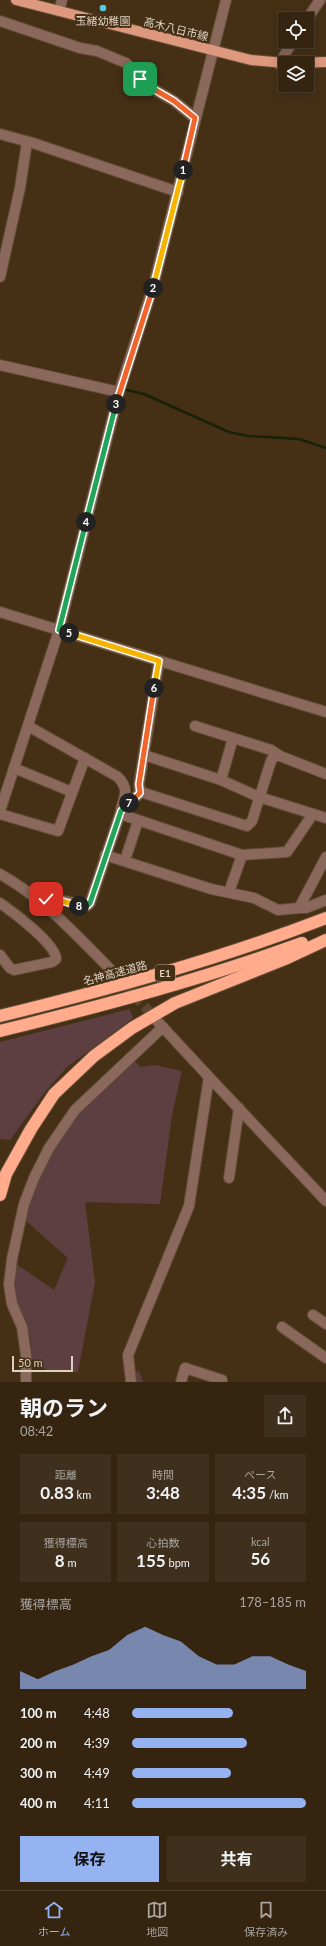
<!DOCTYPE html>
<html lang="ja">
<head>
<meta charset="utf-8">
<style>
	body { margin:0; font-family:Lato,"Noto Sans JP",sans-serif; background:#3f301e; color:#f1f3f6; height:100vh; display:flex; flex-direction:column; font-size:15px; white-space:nowrap }
	* { box-sizing:border-box; margin:0 }
	p { font-size:13px; color:#a9a49f }
	.icon { flex:none; width:22px; height:22px; fill:none; stroke:currentColor; stroke-width:2; stroke-linecap:round; stroke-linejoin:round }
	.map { position:relative; height:1382px; overflow:hidden }
	.side { display:flex; flex-direction:column; background:#342410; flex:1 }
	.side>* { flex:none }
	.fabs { position:absolute; left:278px; top:12px; display:grid; gap:8px }
	.fabs a { display:grid; place-items:center; width:36px; height:36px; border-radius:0px; background:#342410; box-shadow:0 2px 10px #0003,0 0 0 1px #4e4130; font-size:20px }
	.scale { position:absolute; left:12px; bottom:10px; width:61px; box-sizing:border-box; padding-left:4px; border:2px solid #ddd0c1; border-top:0; font-size:11px; line-height:14px; white-space:nowrap; color:#ddd0c1; -webkit-text-stroke:3px #453016; paint-order:stroke }
	.pin { position:absolute; display:grid; place-items:center; width:34px; height:34px; color:#fff; margin:-17px; border-radius:8px; box-shadow:0 2px 6px #0006 }
	.km { position:absolute; width:20px; height:20px; margin:-10px; border-radius:50%; background:#222; color:#fff; font-size:11px; line-height:20px; text-align:center }
	.round { display:grid; place-items:center; flex:none; width:42px; height:42px; border-radius:0px; background:#3f301e }
	.head { display:flex; align-items:center; justify-content:space-between; height:68px; padding:0 20px }
	h1 { font-size:22px; font-weight:700; line-height:30px }
	.stats { display:grid; grid-template-columns:repeat(3,1fr); gap:6px; height:68px; padding:4px 20px }
	.stats div { display:grid; align-content:center; border-radius:0px; background:#3f301e; text-align:center }
	.stats b { font-size:17px; font-weight:700 }
	.stats small { font-size:11px; font-weight:400 }
	.stats p { font-size:11px }
	.chart { height:112px; padding:8px 20px }
	.chart p { display:flex; justify-content:space-between }
	.chart svg { width:100%; height:72px; margin-top:4px; fill:#95b2f1; opacity:.7 }
	.action { display:flex; gap:8px; margin-top:auto; padding:8px 20px }
	.action a { flex:1; height:46px; border-radius:0px; background:#95b2f1; color:#111; font-size:16px; font-weight:700; line-height:46px; text-align:center }
	.action a+a { background:#3f301e; color:#f1f3f6 }
	ul { padding:0 20px; list-style:none; font-size:13px }
	li { display:grid; grid-template-columns:64px 48px 1fr; align-items:center; height:30px }
	li i { height:10px; border-radius:5px; background:#95b2f1 }
	.menu { display:flex; justify-content:space-around; align-items:center; height:56px; border-top:1px solid #4e4130; background:#342410; font-size:11px; color:#a9a49f }
	.menu a { display:grid; justify-items:center; gap:2px }
	.menu .selected { color:#95b2f1 }
	.map>svg:first-child { display:block }
	.green { fill:#5d3e41 }
	.lines { fill:none; stroke-linecap:round; stroke-linejoin:round }
	.stream { stroke:#182206; stroke-width:2.5 }
	.minor-tunnel { stroke:#5c4830; stroke-width:10; stroke-dasharray:10 5; stroke-linecap:butt }
	.minor-casing { stroke:#604d35; stroke-width:12 }
	.major-casing { stroke:#604d35; stroke-width:12 }
	.highway-casing { stroke:#604d35; stroke-width:14 }
	.minor { stroke:#8a685b; stroke-width:10 }
	.major { stroke:#de987e; stroke-width:10 }
	.highway { stroke:#ffab8c; stroke-width:12 }
	.split-1-casing { stroke:#fff; stroke-width:8 }
	.split-2-casing { stroke:#fff; stroke-width:8 }
	.split-3-casing { stroke:#fff; stroke-width:8 }
	.split-4-casing { stroke:#fff; stroke-width:8 }
	.split-5-casing { stroke:#fff; stroke-width:8 }
	.split-6-casing { stroke:#fff; stroke-width:8 }
	.split-7-casing { stroke:#fff; stroke-width:8 }
	.split-8-casing { stroke:#fff; stroke-width:8 }
	.split-9-casing { stroke:#fff; stroke-width:8 }
	.split-1 { stroke:#f0652b; stroke-width:5 }
	.split-2 { stroke:#f5b400; stroke-width:5 }
	.split-3 { stroke:#f0652b; stroke-width:5 }
	.split-4 { stroke:#22a559; stroke-width:5 }
	.split-5 { stroke:#22a559; stroke-width:5 }
	.split-6 { stroke:#f5b400; stroke-width:5 }
	.split-7 { stroke:#f0652b; stroke-width:5 }
	.split-8 { stroke:#22a559; stroke-width:5 }
	.split-9 { stroke:#f5b400; stroke-width:5 }
	.poi-dot { fill:#55cadf; stroke:#453016; stroke-width:1.5 }
	.labels { text-anchor:middle; stroke-width:4; stroke-linejoin:round; paint-order:stroke }
	.shield { fill:#453016; stroke:#afa08e; stroke-width:1 }
	.shield-label { font-size:10px; font-weight:bold; fill:#ddd0c1 }
	.poi-label { font-size:11px; fill:#ddd0c1; stroke:#453016 }
	.street-label { font-size:11px; fill:#ddd0c1; stroke:#453016 }
</style>
</head>
<body>
<div class="map">
<svg width="326" height="1382" viewBox="0 0 326 1382">
	<rect width="100%" height="100%" fill="#453016"/>
	<!-- green -->
	<g class="green">
		<path d="M130,1009L133,1018L67,1067L45,1092L10,1140L0,1139V1042Z"/>
		<path d="M133,1060L141,1067L155,1065L182,1071L172,1115L160,1204L85,1202L95,1282L78,1372H48L32,1359L30,1338L15,1302L16,1264L54,1290L68,1258L25,1220L26,1209L51,1150L79,1110Z"/>
		<path d="M139,1371L143,1382H135L134,1372Z"/>
	</g>
	<g class="lines">
		<!-- stream -->
		<path class="stream" d="M123,389L144,394L229,432L248,436L299,439L326,448"/>
		<!-- minor-tunnel -->
		<path class="minor-tunnel" d="M114,973L157,1020"/>
		<!-- minor casing -->
		<g class="minor-casing">
			<g id="minor">
				<path d="M59,11L62,0"/>
				<path d="M307,19L320,0"/>
				<path d="M0,21L80,48L97,51L126,63L150,87L174,101L195,118"/>
				<path d="M279,64L293,41"/>
				<path d="M0,134L33,143L178,192"/>
				<path d="M0,277L20,188L27,142"/>
				<path d="M0,365L119,392"/>
				<path d="M0,612L326,712"/>
				<path d="M28,726L118,777C129,789 125,795 121,809"/>
				<path d="M195,726L271,750L280,756L326,774"/>
				<path d="M144,755L221,780L259,797L326,818"/>
				<path d="M14,768L72,792"/>
				<path d="M221,780L233,738"/>
				<path d="M140,793L139,784L159,661"/>
				<path d="M0,811L59,630L119,392L153,287L226,0"/>
				<path d="M0,814L58,831L85,758"/>
				<path d="M120,814L242,855L287,852L313,814"/>
				<path d="M127,854L138,821"/>
				<path d="M105,855L211,889L254,898L278,910L299,908L326,857"/>
				<path d="M0,874C45,899 78,937 114,973"/>
				<path d="M229,892L242,855"/>
				<path d="M43,902L47,899L52,898L87,906L90,903L121,811L140,793H144L247,826L252,821L271,761L274,756H280"/>
				<path d="M0,903C13,912 56,944 56,959L52,962L14,970L10,968L0,955"/>
				<path d="M299,908H306L326,900"/>
				<path d="M157,1021L209,1077L326,1201"/>
				<path d="M229,1178L239,1108"/>
				<path d="M313,1315L326,1324"/>
				<path d="M282,1327L326,1358"/>
				<path d="M26,1382V1355L22,1327L12,1304L9,1285L12,1259L24,1204L34,1178L49,1148L75,1110L163,1027"/>
				<path d="M131,1382L128,1355L189,1206L209,1077"/>
				<path d="M181,1382L185,1368L222,1380V1382"/>
			</g>
		</g>
		<!-- major casing -->
		<g class="major-casing">
			<g id="major">
				<path d="M16,0L251,60L285,63"/>
				<path d="M297,63L326,62"/>
			</g>
		</g>
		<!-- highway casing -->
		<g class="highway-casing">
			<g id="highway">
				<path d="M0,1016C110,989 220,959 326,918"/>
				<path d="M0,1031C102,1006 203,979 302,943"/>
				<path d="M0,1195L6,1174L31,1129L54,1094L94,1056L132,1028L175,1003L285,959L326,940"/>
			</g>
		</g>
		<!-- minor -->
		<use href="#minor" class="minor"/>
		<!-- major -->
		<use href="#major" class="major"/>
		<!-- highway -->
		<use href="#highway" class="highway"/>
	</g>
	<g class="lines">
		<!-- split-1 casing -->
		<g class="split-1-casing">
			<path id="split-1" d="M140,79L150,87L174,101L195,118L183,170"/>
		</g>
		<!-- split-2 casing -->
		<g class="split-2-casing">
			<path id="split-2" d="M153,288L183,170"/>
		</g>
		<!-- split-3 casing -->
		<g class="split-3-casing">
			<path id="split-3" d="M116,404L153,288"/>
		</g>
		<!-- split-4 casing -->
		<g class="split-4-casing">
			<path id="split-4" d="M86,522L116,404"/>
		</g>
		<!-- split-5 casing -->
		<g class="split-5-casing">
			<path id="split-5" d="M69,633L59,630L86,522"/>
		</g>
		<!-- split-6 casing -->
		<g class="split-6-casing">
			<path id="split-6" d="M69,633L159,661L154,688"/>
		</g>
		<!-- split-7 casing -->
		<g class="split-7-casing">
			<path id="split-7" d="M129,803L140,793L139,784L154,688"/>
		</g>
		<!-- split-8 casing -->
		<g class="split-8-casing">
			<path id="split-8" d="M79,906H87L90,903L121,811L129,803"/>
		</g>
		<!-- split-9 casing -->
		<g class="split-9-casing">
			<path id="split-9" d="M46,899L52,898L79,906"/>
		</g>
		<!-- split-1 -->
		<use href="#split-1" class="split-1"/>
		<!-- split-2 -->
		<use href="#split-2" class="split-2"/>
		<!-- split-3 -->
		<use href="#split-3" class="split-3"/>
		<!-- split-4 -->
		<use href="#split-4" class="split-4"/>
		<!-- split-5 -->
		<use href="#split-5" class="split-5"/>
		<!-- split-6 -->
		<use href="#split-6" class="split-6"/>
		<!-- split-7 -->
		<use href="#split-7" class="split-7"/>
		<!-- split-8 -->
		<use href="#split-8" class="split-8"/>
		<!-- split-9 -->
		<use href="#split-9" class="split-9"/>
	</g>
	<!-- markers -->
	<circle class="poi-dot" cx="103" cy="8" r="4"/>
	<g class="labels">
		<!-- shield labels -->
		<rect class="shield" x="155" y="965" width="20" height="16" rx="3"/>
		<g class="shield-label">
			<text x="165" y="977">E1</text>
		</g>
		<!-- poi labels -->
		<g class="poi-label">
			<text x="103" y="25">玉緒幼稚園</text>
		</g>
		<!-- street labels -->
		<g class="street-label">
			<text transform="translate(176 29) rotate(14)" y="4">高木八日市線</text>
			<text transform="translate(115 973) rotate(-15)" y="4">名神高速道路</text>
		</g>
	</g>
</svg>
<div class="fabs">
<a><svg class="icon" aria-label="locate" viewBox="0 0 24 24"><circle cx="12" cy="12" r="6"/><path d="M12 2v4M12 18v4M2 12h4M18 12h4"/></svg></a>
<a><svg class="icon" aria-label="layers" viewBox="0 0 24 24"><path d="M12 4l9 5-9 5-9-5zM3 14l9 5 9-5"/></svg></a>
</div>
<div class="scale">50 m</div>
<div class="pin" style="left:140px;top:79px;background:#1e9e55"><svg class="icon" aria-label="arrive" viewBox="0 0 24 24"><path d="M6 21V4h12l-3 4 3 4H6"/></svg></div>
<div class="pin" style="left:46px;top:899px;background:#d93025"><svg class="icon" aria-label="check" viewBox="0 0 24 24"><path d="M5 12l5 5 9-10"/></svg></div>
<b class="km" style="left:183px;top:170px">1</b>
<b class="km" style="left:153px;top:288px">2</b>
<b class="km" style="left:116px;top:404px">3</b>
<b class="km" style="left:86px;top:522px">4</b>
<b class="km" style="left:69px;top:633px">5</b>
<b class="km" style="left:154px;top:688px">6</b>
<b class="km" style="left:129px;top:803px">7</b>
<b class="km" style="left:79px;top:906px">8</b>
</div>
<section class="side">
<div class="head"><div><h1>朝のラン</h1><p>08:42</p></div><a class="round"><svg class="icon" aria-label="share" viewBox="0 0 24 24"><path d="M12 15V3M7 8l5-5 5 5M5 13v7h14v-7"/></svg></a></div>
<div class="stats">
<div><p>距離</p><b>0.83<small> km</small></b></div>
<div><p>時間</p><b>3:48</b></div>
<div><p>ペース</p><b>4:35<small> /km</small></b></div>
</div>
<div class="stats">
<div><p>獲得標高</p><b>8<small> m</small></b></div>
<div><p>心拍数</p><b>155<small> bpm</small></b></div>
<div><p>kcal</p><b>56</b></div>
</div>
<div class="chart"><p><span>獲得標高</span>178–185 m</p>
<svg viewBox="0 0 160 44" preserveAspectRatio="none"><path d="M0 44V33L10 38L20 33L30 29L40 24L50 20L60 11L70 6L80 11L90 15L100 24L110 29L120 29L130 24L140 24L150 29L160 33V44z"/></svg>
</div>
<ul>
<li><b>100 m</b>4:48<i style="width:58%"></i></li>
<li><b>200 m</b>4:39<i style="width:66%"></i></li>
<li><b>300 m</b>4:49<i style="width:57%"></i></li>
<li><b>400 m</b>4:11<i style="width:100%"></i></li>
</ul>
<div class="action"><a>保存</a><a>共有</a></div>
</section>
<nav class="menu">
<a class="selected"><svg class="icon" aria-label="home" viewBox="0 0 24 24"><path d="M3 11l9-7 9 7M6 9v11h12V9"/></svg>ホーム</a>
<a><svg class="icon" aria-label="map" viewBox="0 0 24 24"><path d="M3 6l6-2 6 2 6-2v14l-6 2-6-2-6 2zM9 4v14M15 6v14"/></svg>地図</a>
<a><svg class="icon" aria-label="saved" viewBox="0 0 24 24"><path d="M7 4h10v16l-5-4-5 4z"/></svg>保存済み</a>
</nav>
</body>
</html>
